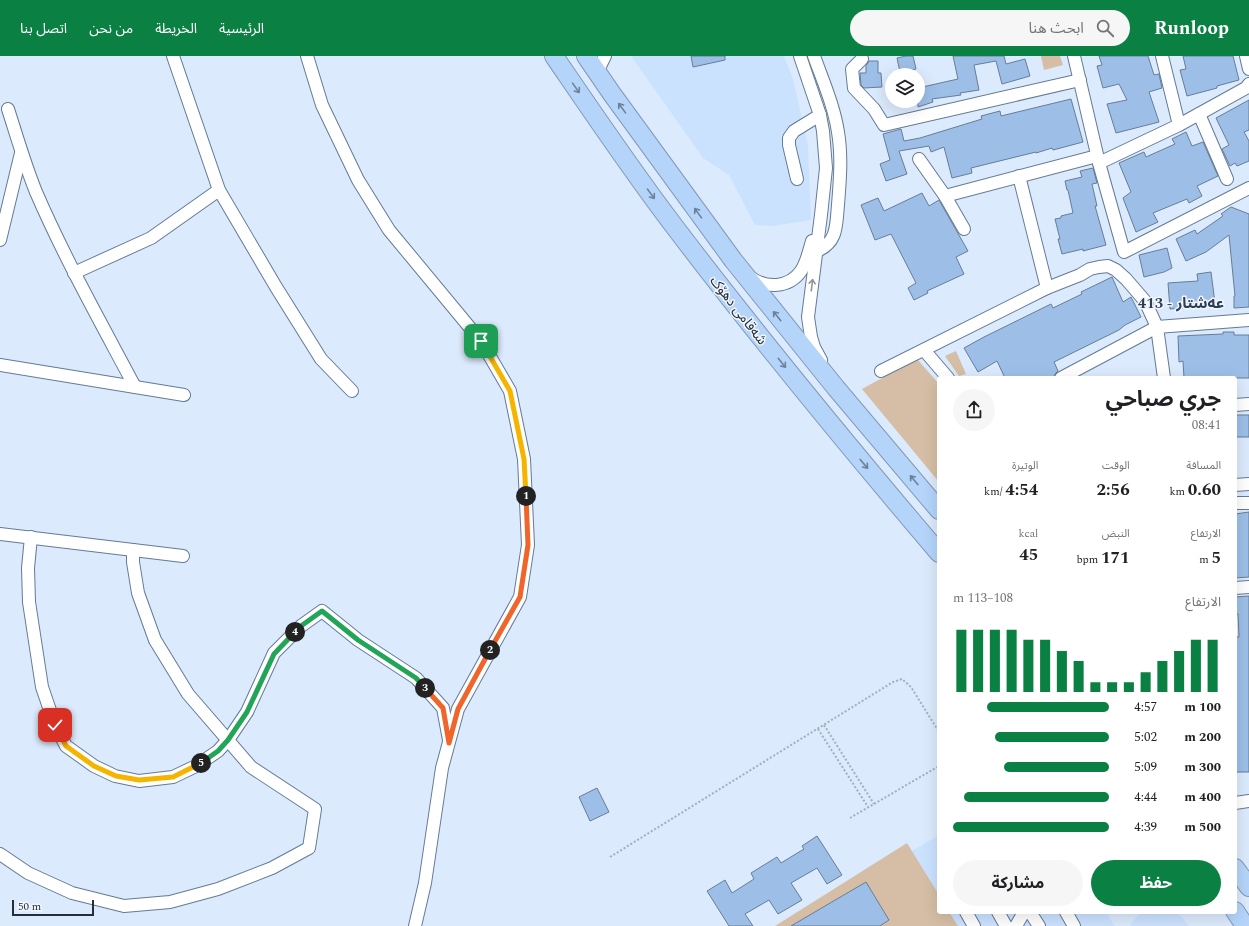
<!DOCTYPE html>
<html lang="ar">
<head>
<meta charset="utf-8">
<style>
	body { margin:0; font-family:Spectral,"Noto Sans Arabic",serif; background:#f6f6f6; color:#202124; direction:rtl; height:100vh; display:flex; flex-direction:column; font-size:15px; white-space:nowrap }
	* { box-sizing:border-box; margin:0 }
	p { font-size:13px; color:#757577 }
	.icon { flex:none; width:22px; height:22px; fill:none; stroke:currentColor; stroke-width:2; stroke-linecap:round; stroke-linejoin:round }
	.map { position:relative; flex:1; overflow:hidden; direction:ltr }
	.details { position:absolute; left:937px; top:320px; width:300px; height:538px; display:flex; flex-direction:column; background:#fff; border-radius:4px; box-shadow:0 4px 16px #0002; direction:rtl }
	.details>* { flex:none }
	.buttons { position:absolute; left:885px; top:12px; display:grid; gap:8px }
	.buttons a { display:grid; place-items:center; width:40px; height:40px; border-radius:50%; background:#fff; box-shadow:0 4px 16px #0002; font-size:20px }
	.scale { position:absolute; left:12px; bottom:10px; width:82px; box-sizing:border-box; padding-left:4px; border:2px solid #252e39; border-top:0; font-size:11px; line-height:14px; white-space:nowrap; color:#252e39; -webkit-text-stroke:3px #f1f6fc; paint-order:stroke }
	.pin { position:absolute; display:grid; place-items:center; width:34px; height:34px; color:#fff; margin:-17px; border-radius:8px; box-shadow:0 2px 6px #0006 }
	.km { position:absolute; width:20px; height:20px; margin:-10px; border-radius:50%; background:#222; color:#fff; font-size:11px; line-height:20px; text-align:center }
	.round { display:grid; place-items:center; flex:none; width:42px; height:42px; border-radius:21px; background:#f6f6f6 }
	.headline { display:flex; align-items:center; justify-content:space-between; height:68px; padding:0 16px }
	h1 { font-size:22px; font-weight:700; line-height:30px }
	.metrics { display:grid; grid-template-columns:repeat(3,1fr); gap:6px; height:68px; padding:4px 16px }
	.metrics div { display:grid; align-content:center }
	.metrics b { font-size:17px; font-weight:700 }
	.metrics small { font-size:11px; font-weight:400 }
	.metrics p { font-size:11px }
	.chart { height:112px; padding:8px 16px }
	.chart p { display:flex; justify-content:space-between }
	.chart svg { width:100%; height:72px; margin-top:4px; stroke:#0b8043; stroke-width:6 }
	.button { display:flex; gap:8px; margin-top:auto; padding:8px 16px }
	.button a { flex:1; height:46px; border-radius:24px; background:#0b8043; color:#fff; font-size:16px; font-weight:700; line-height:46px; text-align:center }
	.button a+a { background:#f6f6f6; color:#202124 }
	ul { padding:0 16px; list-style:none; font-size:13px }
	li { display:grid; grid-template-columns:64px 48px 1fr; align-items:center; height:30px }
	li i { height:10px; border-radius:5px; background:#0b8043 }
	header { display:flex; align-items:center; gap:24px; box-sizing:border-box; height:56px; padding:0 20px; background:#0b8043; color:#fff }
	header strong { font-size:19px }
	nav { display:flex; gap:22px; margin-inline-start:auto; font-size:14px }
	.search { width:280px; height:36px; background:#f6f6f6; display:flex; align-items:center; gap:10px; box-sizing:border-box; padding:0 14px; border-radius:22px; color:#757577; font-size:15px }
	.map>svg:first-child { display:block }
	.built { fill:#cbe2ff }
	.green { fill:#d5bea5 }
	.building { fill:#9dbfe7; stroke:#677d97 }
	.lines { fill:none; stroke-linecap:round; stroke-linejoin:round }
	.minor-casing { stroke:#647a94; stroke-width:14 }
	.highway-casing { stroke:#829ab6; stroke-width:20 }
	.path { stroke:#a2afbf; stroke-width:2; stroke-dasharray:2 2; stroke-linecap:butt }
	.minor { stroke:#fff; stroke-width:12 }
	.highway { stroke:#b4d4fa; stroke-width:18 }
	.oneway { stroke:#6c819a }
	.oneway2 { stroke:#92969c }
	.split-1-casing { stroke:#fff; stroke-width:8 }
	.split-2-casing { stroke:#fff; stroke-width:8 }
	.split-3-casing { stroke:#fff; stroke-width:8 }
	.split-4-casing { stroke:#fff; stroke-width:8 }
	.split-5-casing { stroke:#fff; stroke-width:8 }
	.split-6-casing { stroke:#fff; stroke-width:8 }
	.split-1 { stroke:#f5b400; stroke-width:5 }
	.split-2 { stroke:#f0652b; stroke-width:5 }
	.split-3 { stroke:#f0652b; stroke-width:5 }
	.split-4 { stroke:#22a559; stroke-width:5 }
	.split-5 { stroke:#22a559; stroke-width:5 }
	.split-6 { stroke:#f5b400; stroke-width:5 }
	.labels { text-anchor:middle; stroke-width:3; stroke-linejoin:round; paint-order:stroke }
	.street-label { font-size:14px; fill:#252e39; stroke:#f1f6fc }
	.neighbourhood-label { font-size:15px; font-weight:bold; fill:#2c3f57; stroke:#f1f6fc }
</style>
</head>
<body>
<header>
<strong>Runloop</strong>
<div class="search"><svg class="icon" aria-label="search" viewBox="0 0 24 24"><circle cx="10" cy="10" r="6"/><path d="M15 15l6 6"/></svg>ابحث هنا</div>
<nav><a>الرئيسية</a><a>الخريطة</a><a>من نحن</a><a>اتصل بنا</a></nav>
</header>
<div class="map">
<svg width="1249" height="870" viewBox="0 0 1249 870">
	<rect width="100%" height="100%" fill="#dbeafc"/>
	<!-- built -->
	<g class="built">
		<path d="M631,0H784L793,23L808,89L811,164L772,170L755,169L729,119L703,102Z"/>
		<path d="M939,779V856H1106L1115,870H782Z"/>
		<path d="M1142,856H1177L1189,870H1132L1130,868Z"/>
	</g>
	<!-- green -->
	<g class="green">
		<path d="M1041,0H1060L1063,9L1044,14Z"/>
		<path d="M956,295L966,318L959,320L945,300Z"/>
		<path d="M917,303L939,328V426L862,333Z"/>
		<path d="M907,787L939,839V856H949L958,870H775Z"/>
	</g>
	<!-- building -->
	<g class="building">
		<path d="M691,0H725V4L693,11Z"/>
		<path d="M906,0H913L916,13L900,16L897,2Z"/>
		<path d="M953,0H1004L1006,8L1025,3L1030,20L1002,28L996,5L974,9L979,34L960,37L961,39L932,43L933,46L918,51V32L958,23Z"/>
		<path d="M1099,0H1148L1154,19L1159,18L1162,32L1149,36L1159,66L1116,77L1107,48L1127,44L1119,28L1103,32L1097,10L1102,9Z"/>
		<path d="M1183,0H1233L1239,24L1217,30V32L1187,40L1180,14L1186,13Z"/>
		<path d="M869,5H878V17H881L882,31L864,32L861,29L860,17H866V10Z"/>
		<path d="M1071,43L1083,86L1053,94L1052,92L1036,97V96L971,112L972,117L952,122L944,91L931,96L929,90L899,95L907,118L886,125L880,108L890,104L883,78L901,73L904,85L920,82L982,63L981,60L1000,55L1001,60Z"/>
		<path d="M1249,44V74L1244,76L1249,85V105L1237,110L1235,107L1230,110L1222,93L1229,89L1216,62Z"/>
		<path d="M1186,76L1192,90L1203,86L1218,120L1197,130L1202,140L1189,147L1187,143L1153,157L1158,166L1136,176L1123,142L1131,136L1119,107L1144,96L1146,101L1175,88L1172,83Z"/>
		<path d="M1093,112L1097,127L1092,128L1097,150H1095L1106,189L1083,195V193L1062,198L1058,183H1060L1055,163L1061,162V160L1073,157L1068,134H1067L1065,125L1082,121L1080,115Z"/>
		<path d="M922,137L929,150L939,144L968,195L956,201L964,218L927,235L928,237L914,244L908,232L916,227L891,178L875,184L861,149L878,142L884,155Z"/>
		<path d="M1231,151L1249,158V251L1234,252V240H1235L1229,179L1206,196L1186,205L1176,183L1195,174L1197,178L1223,160L1221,158Z"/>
		<path d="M1167,192L1172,212L1164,216L1144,221L1139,199Z"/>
		<path d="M1211,216L1215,247L1194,249V251L1170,253L1168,227L1198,225L1197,218Z"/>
		<path d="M1112,221L1123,246L1131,241L1141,261L1125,269L1119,274L1054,306L1058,315L1055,318L1054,322H1005L997,305L978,316L964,292L984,281L1051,248L1053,252L1082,238L1081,236Z"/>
		<path d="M1223,276H1234V279H1249V322H1184L1183,305L1179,306L1178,280L1223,278Z"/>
		<path d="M1235,359H1249V381H1236Z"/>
		<path d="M1249,456V521L1235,522V458Z"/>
		<path d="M1249,540V716H1235V581H1239L1238,558H1235V541Z"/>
		<path d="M597,732L609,756L590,765L579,741Z"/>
		<path d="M817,780L842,819L827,828L817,812L791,827L802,844L778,858L769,844L745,858L753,870H729L707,835L725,824L732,837L754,823L751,817L777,801L781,807L804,793L802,790Z"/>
		<path d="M866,826L889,864L880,870H791Z"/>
	</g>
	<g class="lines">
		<!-- minor casing -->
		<g class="minor-casing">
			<g id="minor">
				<path d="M173,0L219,134L276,231L321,303L352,335"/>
				<path d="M307,0L322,49L358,124L389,174L481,285L510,335L524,403L528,489L520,541L458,653L442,712L425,827L415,870"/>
				<path d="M800,0L820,59L823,75L826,112L821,159L808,261L811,281L814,291L821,304"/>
				<path d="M814,0C823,25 834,50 838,76C842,100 840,124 838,149C836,169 838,186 817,195"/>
				<path d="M1074,0L1099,107L1124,196L1249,132"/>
				<path d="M1162,0L1179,69"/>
				<path d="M1246,0L1249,13"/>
				<path d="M862,3L852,13L854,32L874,53L884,69L1080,24"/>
				<path d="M597,16L605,0"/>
				<path d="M8,53C17,81 25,109 36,136C65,203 101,267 135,331"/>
				<path d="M1199,58L1227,123"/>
				<path d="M919,103L945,140L964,173"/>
				<path d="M1099,107L1179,69L1246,32L1249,28"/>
				<path d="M1019,120L1047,232"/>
				<path d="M797,123L789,89V82L794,75L820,59"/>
				<path d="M945,140L1097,100"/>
				<path d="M0,184L21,97"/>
				<path d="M74,217L151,182L219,134"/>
				<path d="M750,221C766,233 789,232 801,215C807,206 809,195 812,185"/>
				<path d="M924,294L948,322"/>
				<path d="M0,309L184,339"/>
				<path d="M881,315L1047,232L1080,219L1090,213L1099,211L1108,210L1116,214L1126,223L1145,245L1157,271L1164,322"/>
				<path d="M1061,322L1157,271L1249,264"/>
				<path d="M1235,349L1249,348"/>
				<path d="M1235,429L1249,428"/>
				<path d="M1235,447H1249"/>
				<path d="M0,478L183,500"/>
				<path d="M31,481L28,512L29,546L42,631L55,669L66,690L94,710L115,720L139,725L173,721L196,710L218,695L228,684L247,656L274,597L301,570L322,555L358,584L416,622L443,652L449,684"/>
				<path d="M1235,532L1249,531"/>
				<path d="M1235,747L1249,745"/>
				<path d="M0,798L28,817L72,837L124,850L170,846L218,833L272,812L309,792L315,753L251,711L188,638L155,584L138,537L133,506V494"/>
				<path d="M966,856L974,870"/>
				<path d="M998,856L1006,870"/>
				<path d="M1030,856L1039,870"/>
				<path d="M1066,856L1074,870"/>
				<path d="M1016,870L1024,856"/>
			</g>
		</g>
		<!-- highway casing -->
		<g class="highway-casing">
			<g id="highway">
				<path d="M554,0C593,57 632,115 674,170C759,282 848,390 939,497"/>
				<path d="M586,0L612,38L733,204L836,332L939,454"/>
				<path d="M1235,812L1249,831"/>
				<path d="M1235,855L1245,870"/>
			</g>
		</g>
		<!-- path -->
		<g class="path">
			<path d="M824,669L874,748"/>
			<path d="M818,673L868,751"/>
			<path d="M850,762L939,710"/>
			<path d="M610,801L893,626L902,623L911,631L939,676"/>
		</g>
		<!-- minor -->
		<use href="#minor" class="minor"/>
		<!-- highway -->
		<use href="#highway" class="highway"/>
	</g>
	<!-- one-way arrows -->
	<defs><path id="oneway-shaft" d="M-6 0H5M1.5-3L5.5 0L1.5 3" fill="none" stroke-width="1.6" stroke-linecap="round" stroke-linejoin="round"/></defs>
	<g class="oneway">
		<use href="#oneway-shaft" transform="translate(576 32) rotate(55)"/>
		<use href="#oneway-shaft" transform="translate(622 52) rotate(-126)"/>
		<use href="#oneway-shaft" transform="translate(651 138) rotate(54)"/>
		<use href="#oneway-shaft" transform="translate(698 157) rotate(-126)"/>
		<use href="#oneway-shaft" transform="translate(777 260) rotate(-129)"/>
		<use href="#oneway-shaft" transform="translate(782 307) rotate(51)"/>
		<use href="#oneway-shaft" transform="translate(864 408) rotate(50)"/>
		<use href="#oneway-shaft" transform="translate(914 424) rotate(-130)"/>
	</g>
	<use class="oneway2" href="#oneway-shaft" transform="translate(812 229) rotate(-83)"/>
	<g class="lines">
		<!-- split-1 casing -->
		<g class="split-1-casing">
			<path id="split-1" d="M481,285L510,335L524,403L526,440"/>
		</g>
		<!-- split-2 casing -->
		<g class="split-2-casing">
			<path id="split-2" d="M490,594L520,541L528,489L526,440"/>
		</g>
		<!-- split-3 casing -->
		<g class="split-3-casing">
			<path id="split-3" d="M425,632L443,652L449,687L458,653L490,594"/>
		</g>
		<!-- split-4 casing -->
		<g class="split-4-casing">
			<path id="split-4" d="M295,576L301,570L322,555L358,584L416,622L425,632"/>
		</g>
		<!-- split-5 casing -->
		<g class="split-5-casing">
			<path id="split-5" d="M201,707L218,695L228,684L247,656L274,598L295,576"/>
		</g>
		<!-- split-6 casing -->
		<g class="split-6-casing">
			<path id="split-6" d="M55,669L66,690L94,710L116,720L139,724L173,721L201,707"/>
		</g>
		<!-- split-1 -->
		<use href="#split-1" class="split-1"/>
		<!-- split-2 -->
		<use href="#split-2" class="split-2"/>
		<!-- split-3 -->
		<use href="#split-3" class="split-3"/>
		<!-- split-4 -->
		<use href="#split-4" class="split-4"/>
		<!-- split-5 -->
		<use href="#split-5" class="split-5"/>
		<!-- split-6 -->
		<use href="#split-6" class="split-6"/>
	</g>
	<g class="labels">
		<!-- street labels -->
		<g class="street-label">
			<text transform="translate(739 254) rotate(52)" y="5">شەقامی دهۆک</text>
		</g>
		<!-- neighbourhood labels -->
		<g class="neighbourhood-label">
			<text x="1181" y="252">عه‌شتار - 413</text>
		</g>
	</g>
</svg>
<div class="buttons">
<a><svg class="icon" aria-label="layers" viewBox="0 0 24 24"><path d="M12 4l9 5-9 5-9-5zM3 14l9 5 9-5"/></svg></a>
</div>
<div class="scale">50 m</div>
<div class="pin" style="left:481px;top:285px;background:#1e9e55"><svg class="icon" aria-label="arrive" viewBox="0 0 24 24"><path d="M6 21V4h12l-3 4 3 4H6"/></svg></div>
<div class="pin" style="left:55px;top:669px;background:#d93025"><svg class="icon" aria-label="check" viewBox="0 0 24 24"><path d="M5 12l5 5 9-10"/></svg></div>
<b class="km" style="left:526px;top:440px">1</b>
<b class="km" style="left:490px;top:594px">2</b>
<b class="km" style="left:425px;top:632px">3</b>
<b class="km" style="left:295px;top:576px">4</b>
<b class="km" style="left:201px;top:707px">5</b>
<section class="details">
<div class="headline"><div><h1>جري صباحي</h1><p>08:41</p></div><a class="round"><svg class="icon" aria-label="share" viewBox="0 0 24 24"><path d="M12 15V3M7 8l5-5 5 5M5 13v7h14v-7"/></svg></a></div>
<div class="metrics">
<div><p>المسافة</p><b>0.60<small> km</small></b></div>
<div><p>الوقت</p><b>2:56</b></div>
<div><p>الوتيرة</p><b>4:54<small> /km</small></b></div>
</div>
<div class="metrics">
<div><p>الارتفاع</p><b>5<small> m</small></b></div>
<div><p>النبض</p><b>171<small> bpm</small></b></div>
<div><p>kcal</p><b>45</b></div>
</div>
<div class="chart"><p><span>الارتفاع</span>108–113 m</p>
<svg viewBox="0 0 160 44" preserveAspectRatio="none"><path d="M5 44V6M15 44V6M25 44V6M35 44V6M45 44V12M55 44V12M65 44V19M75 44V25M85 44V38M95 44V38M105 44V38M115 44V32M125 44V25M135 44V19M145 44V12M155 44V12"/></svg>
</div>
<ul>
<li><b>100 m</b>4:57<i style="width:78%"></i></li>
<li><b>200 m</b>5:02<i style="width:73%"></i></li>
<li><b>300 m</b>5:09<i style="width:67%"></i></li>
<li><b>400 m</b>4:44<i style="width:93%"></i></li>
<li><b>500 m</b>4:39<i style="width:100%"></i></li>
</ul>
<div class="button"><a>حفظ</a><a>مشاركة</a></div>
</section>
</div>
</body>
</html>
